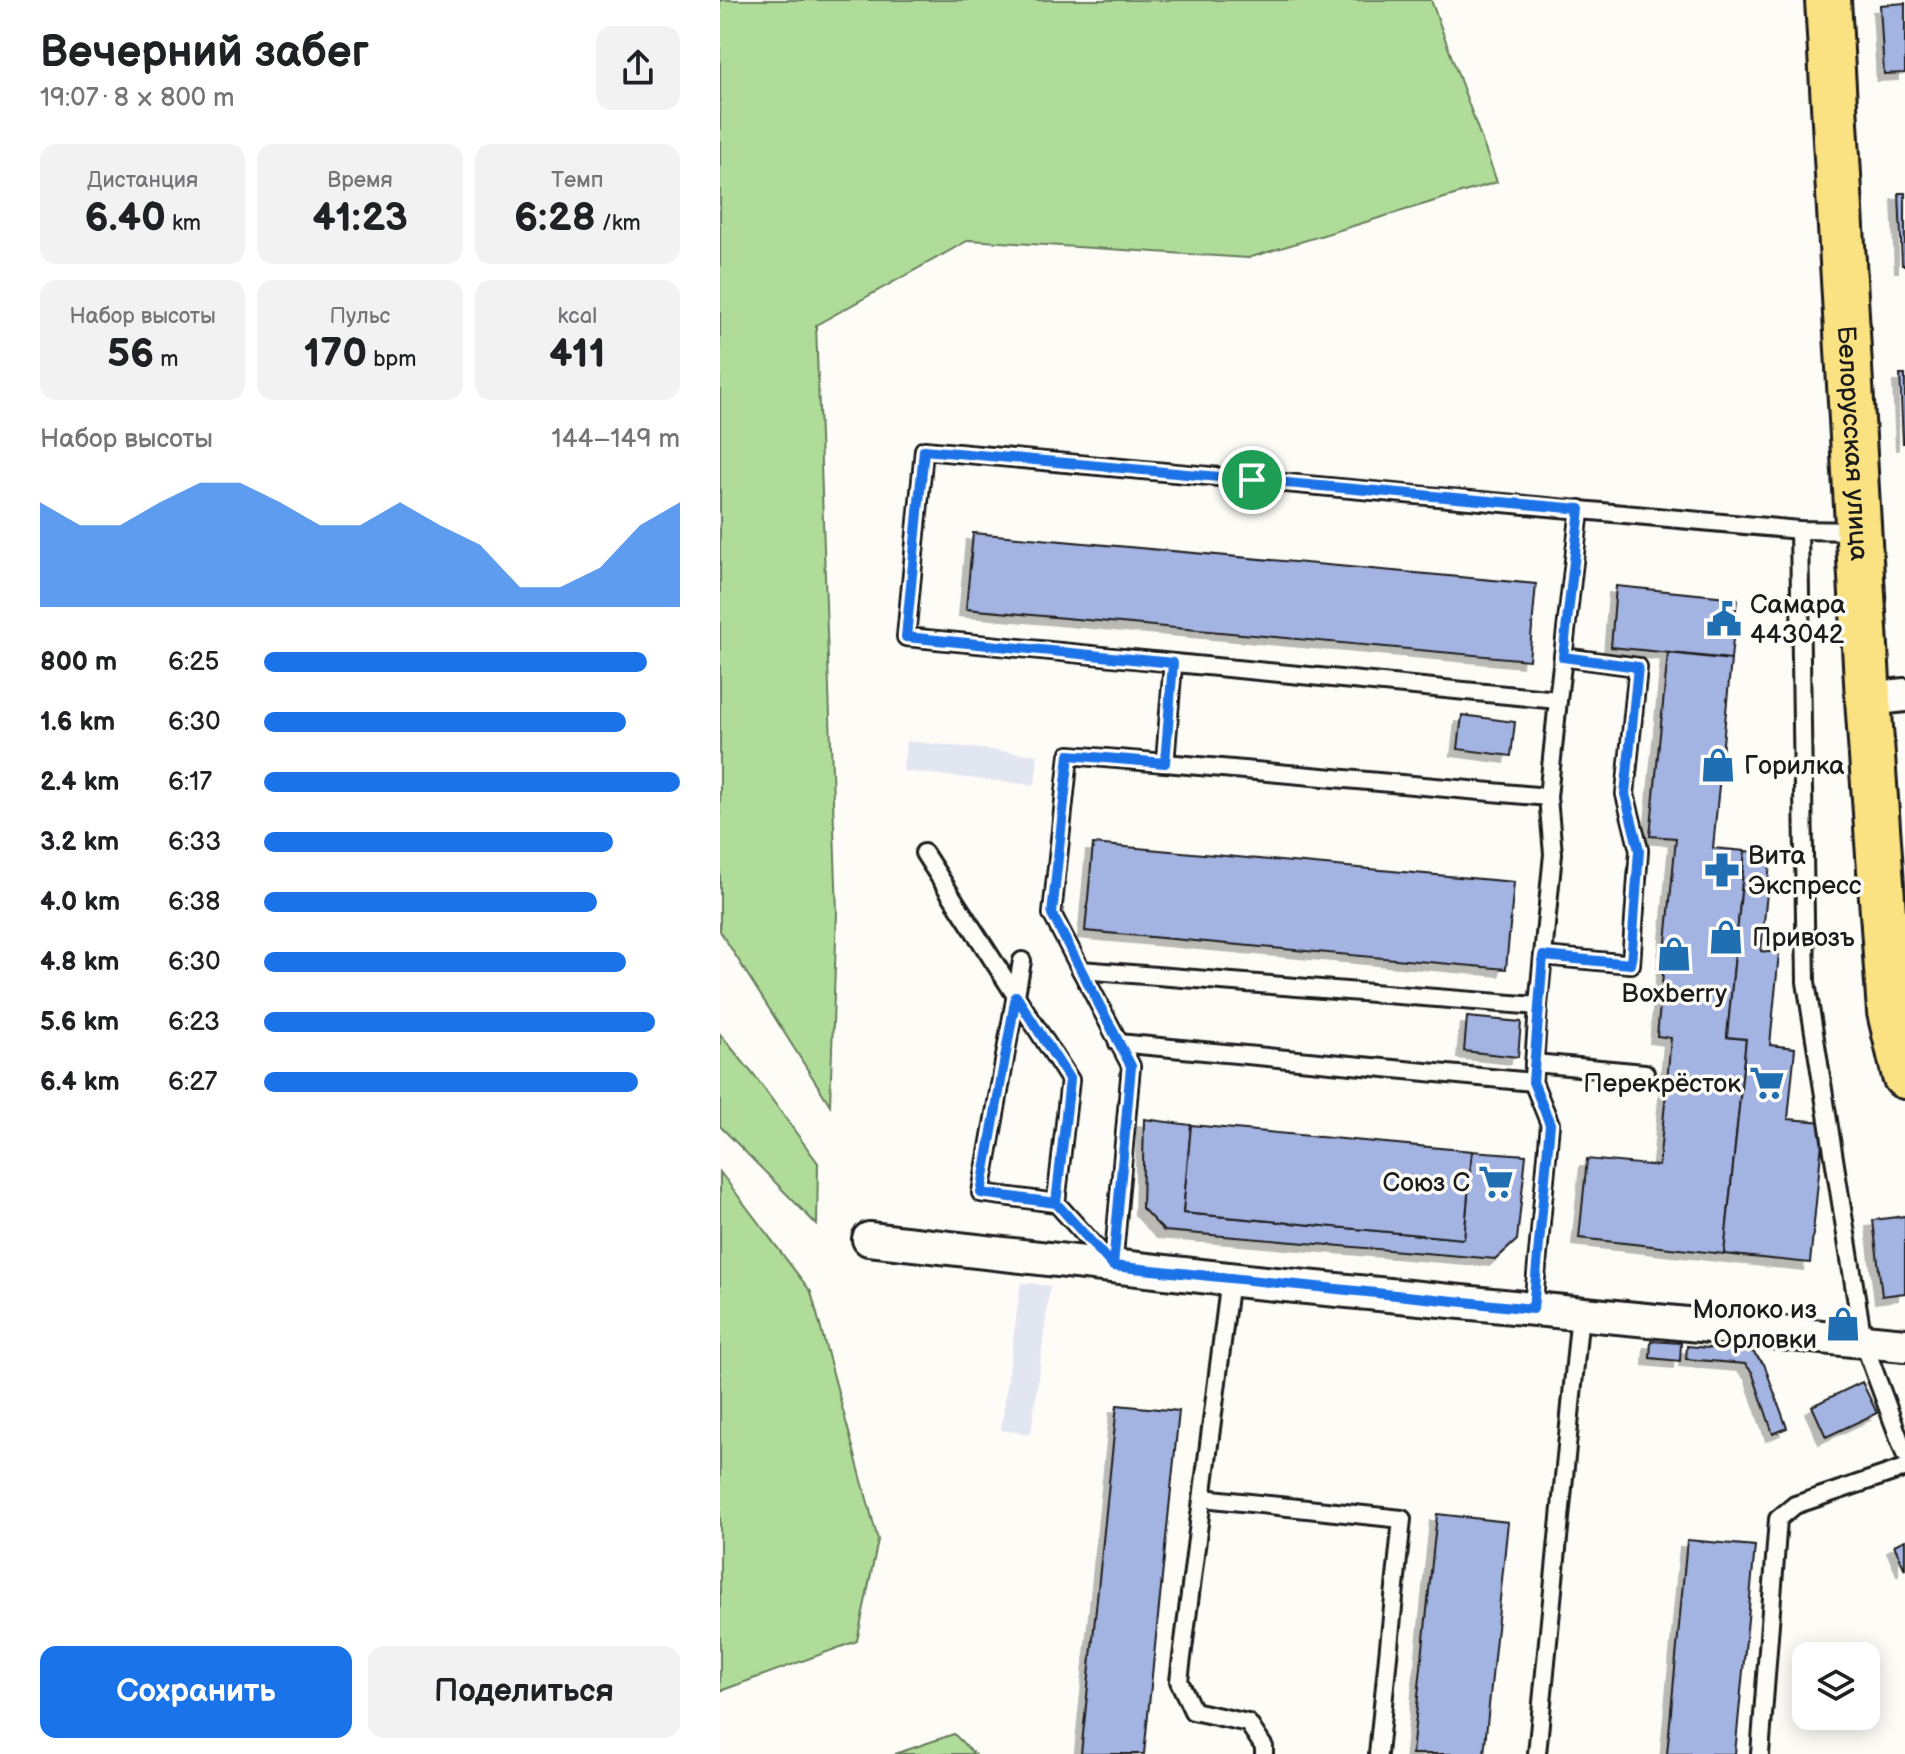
<!DOCTYPE html>
<html lang="ru">
<head>
<meta charset="utf-8">
<style>
	body { margin:0; font-family:"Balsamiq Sans",sans-serif; background:#f2f2f2; color:#202124; height:100vh; display:flex; flex-direction:column; font-size:30px; white-space:nowrap }
	* { box-sizing:border-box; margin:0 }
	p { font-size:26px; color:#757577 }
	.icon { flex:none; width:44px; height:44px; fill:none; stroke:currentColor; stroke-width:2; stroke-linecap:round; stroke-linejoin:round }
	.map { position:relative; flex:1; overflow:hidden }
	.side { display:flex; flex-direction:column; background:#fff; width:720px }
	.side>* { flex:none }
	.buttons { position:absolute; left:1072px; top:1642px; display:grid; gap:16px }
	.buttons a { display:grid; place-items:center; width:88px; height:88px; border-radius:16px; background:#fff; box-shadow:0 4px 20px #0003; font-size:40px }
	.pin { position:absolute; display:grid; place-items:center; width:68px; height:68px; color:#fff; margin:-34px; border:4px solid #fff; border-radius:50%; box-shadow:0 2px 8px #0007 }
	.round { display:grid; place-items:center; flex:none; width:84px; height:84px; border-radius:16px; background:#f2f2f2 }
	.summary { display:flex; align-items:center; justify-content:space-between; height:136px; padding:0 40px }
	h1 { font-size:44px; font-weight:700; line-height:60px }
	.metrics { display:grid; grid-template-columns:repeat(3,1fr); gap:12px; height:136px; padding:8px 40px }
	.metrics div { display:grid; align-content:center; border-radius:16px; background:#f2f2f2; text-align:center }
	.metrics b { font-size:40px; font-weight:700 }
	.metrics small { font-size:22px; font-weight:400 }
	.metrics p { font-size:22px }
	.chart { height:224px; padding:16px 40px }
	.chart p { display:flex; justify-content:space-between }
	.chart svg { width:100%; height:144px; margin-top:8px; fill:#1a73e8; opacity:.7 }
	.cta { display:flex; gap:16px; margin-top:auto; padding:16px 40px }
	.cta a { flex:1; height:92px; border-radius:16px; background:#1a73e8; color:#fff; font-size:32px; font-weight:700; line-height:92px; text-align:center }
	.cta a+a { background:#f2f2f2; color:#202124 }
	ul { padding:0 40px; list-style:none; font-size:26px }
	li { display:grid; grid-template-columns:128px 96px 1fr; align-items:center; height:60px }
	li i { height:20px; border-radius:10px; background:#1a73e8 }
	main { display:flex; flex:1; min-height:0 }
	.map>svg:first-child { display:block }
	.built { fill:#e2e6f1 }
	.green { fill:#b0dc9a; stroke:#667c5b; stroke-width:2 }
	.building { fill:#a3b3e2; stroke:#1c1c1c; stroke-width:2; filter:url(#shadow) }
	.lines { fill:none; stroke-linecap:round; stroke-linejoin:round }
	.service-casing { stroke:#1c1c1c; stroke-width:22 }
	.minor-casing { stroke:#1c1c1c; stroke-width:38 }
	.primary-casing { stroke:#1c1c1c; stroke-width:50 }
	.service { stroke:#fdfcf7; stroke-width:16 }
	.minor { stroke:#fdfcf7; stroke-width:32 }
	.primary { stroke:#fae181; stroke-width:44 }
	.route-casing { stroke:#fff; stroke-width:16 }
	.route { stroke:#1a73e8; stroke-width:10 }
	.labels { text-anchor:middle; stroke-width:7; stroke-linejoin:round; paint-order:stroke }
	.street-label { font-size:26px; fill:#1c1c1c; stroke:#fdfcf7 }
	.poi-label { font-size:26px; fill:#1c1c1c; stroke:#fdfcf7; text-anchor:start }
</style>
</head>
<body>
<main>
<section class="side">
<div class="summary"><div><h1>Вечерний забег</h1><p>19:07 · 8 × 800 m</p></div><a class="round"><svg class="icon" aria-label="share" viewBox="0 0 24 24"><path d="M12 15V3M7 8l5-5 5 5M5 13v7h14v-7"/></svg></a></div>
<div class="metrics">
<div><p>Дистанция</p><b>6.40<small> km</small></b></div>
<div><p>Время</p><b>41:23</b></div>
<div><p>Темп</p><b>6:28<small> /km</small></b></div>
</div>
<div class="metrics">
<div><p>Набор высоты</p><b>56<small> m</small></b></div>
<div><p>Пульс</p><b>170<small> bpm</small></b></div>
<div><p>kcal</p><b>411</b></div>
</div>
<div class="chart"><p><span>Набор высоты</span>144–149 m</p>
<svg viewBox="0 0 160 44" preserveAspectRatio="none"><path d="M0 44V12L10 19L20 19L30 12L40 6L50 6L60 12L70 19L80 19L90 12L100 19L110 25L120 38L130 38L140 32L150 19L160 12V44z"/></svg>
</div>
<ul>
<li><b>800 m</b>6:25<i style="width:92%"></i></li>
<li><b>1.6 km</b>6:30<i style="width:87%"></i></li>
<li><b>2.4 km</b>6:17<i style="width:100%"></i></li>
<li><b>3.2 km</b>6:33<i style="width:84%"></i></li>
<li><b>4.0 km</b>6:38<i style="width:80%"></i></li>
<li><b>4.8 km</b>6:30<i style="width:87%"></i></li>
<li><b>5.6 km</b>6:23<i style="width:94%"></i></li>
<li><b>6.4 km</b>6:27<i style="width:90%"></i></li>
</ul>
<div class="cta"><a>Сохранить</a><a>Поделиться</a></div>
</section>
<div class="map">
<svg width="1185" height="1754" viewBox="0 0 1185 1754">
	<defs>
		<filter id="shadow"><feDropShadow dx="-7" dy="7" stdDeviation="0" flood-color="#0004"/></filter>
	</defs>
	<rect width="100%" height="100%" fill="#fdfcf7"/>
	<filter id="ink" filterUnits="userSpaceOnUse"><feTurbulence type="fractalNoise" baseFrequency=".0125" numOctaves="2"/><feDisplacementMap in="SourceGraphic" scale="16" xChannelSelector="R" yChannelSelector="G"/><feConvolveMatrix kernelMatrix="1 2 1 2 8 2 1 2 1" color-interpolation-filters="sRGB"/></filter>
	<g filter="url(#ink)">
		<!-- built -->
		<g class="built">
			<path d="M186,741L318,755L315,785L183,771Z"/>
			<path d="M301,1282L330,1286L311,1434L281,1430Z"/>
		</g>
		<!-- green -->
		<g class="green">
			<path d="M0,0H711L777,182L528,258L249,240L96,325L117,912L110,1105L0,931Z"/>
			<path d="M0,1034L37,1079L98,1163L97,1225L0,1126Z"/>
			<path d="M0,1172L91,1292L158,1540L137,1641L0,1691Z"/>
			<path d="M234,1734L254,1754H175Z"/>
		</g>
		<!-- building -->
		<g class="building">
			<path d="M1185,3V73L1164,74L1160,5Z"/>
			<path d="M1179,193H1185V265H1182Z"/>
			<path d="M1180,375H1185V443H1183Z"/>
			<path d="M253,533L816,584L809,660L246,609Z"/>
			<path d="M896,586L1017,598L1011,659L891,647Z"/>
			<path d="M948,653L1011,660L993,848L1025,851L1007,1037L1026,1039L1004,1254L859,1238L867,1159L939,1166L951,1038L937,1036L956,838L930,836Z"/>
			<path d="M742,715L795,722L791,756L738,749Z"/>
			<path d="M373,844L794,882L786,969L365,931Z"/>
			<path d="M1025,851L1051,854L1041,951L1059,953L1050,1045L1075,1048L1068,1119L1104,1122L1090,1263L1004,1254L1026,1039L1007,1037Z"/>
			<path d="M747,1017L801,1022L798,1057L744,1051Z"/>
			<path d="M424,1119L471,1125L463,1213L744,1239L752,1151L806,1155L797,1240L776,1259L444,1231L422,1208Z"/>
			<path d="M471,1125L752,1151L744,1239L463,1213Z"/>
			<path d="M1185,1216V1293L1162,1296L1153,1220Z"/>
			<path d="M931,1341L961,1343L960,1361L930,1358Z"/>
			<path d="M967,1346L1033,1352L1044,1364L1067,1428L1053,1434L1032,1372L1025,1364L966,1359Z"/>
			<path d="M1142,1382L1157,1413L1106,1437L1092,1406Z"/>
			<path d="M397,1405L459,1411L424,1754H361Z"/>
			<path d="M717,1514L788,1522L764,1754H692Z"/>
			<path d="M967,1540L1035,1546L1015,1754H947Z"/>
			<path d="M1185,1540V1570L1174,1545Z"/>
		</g>
		<g class="lines">
			<!-- service casing -->
			<g class="service-casing">
				<g id="service">
					<path d="M860,509L838,700L186,637L204,450L1079,530L1137,531"/>
					<path d="M1079,530L1086,982L1143,1341L1185,1454"/>
					<path d="M453,663L445,763L828,797L838,700"/>
					<path d="M204,853L350,1080L336,1203L392,1265"/>
					<path d="M823,956L911,964L919,850L905,794L918,667L843,657"/>
					<path d="M302,961L261,1193L336,1203"/>
					<path d="M361,970L818,1006"/>
					<path d="M398,1043L813,1082"/>
					<path d="M814,1063L925,1073"/>
					<path d="M393,1266L411,1066L332,914L349,755L445,763"/>
					<path d="M510,1279L459,1681L473,1711L528,1723L544,1747V1754"/>
					<path d="M813,1309L830,1124L813,1082L818,1006L833,854L828,797"/>
					<path d="M483,1498L682,1519L658,1754"/>
					<path d="M817,1754L860,1313"/>
					<path d="M1040,1754L1058,1519L1075,1505L1185,1468"/>
				</g>
			</g>
			<!-- minor casing -->
			<g class="minor-casing">
				<g id="minor">
					<path d="M1148,699L1185,695"/>
					<path d="M149,1239L535,1282L1185,1345"/>
				</g>
			</g>
			<!-- primary casing -->
			<g class="primary-casing">
				<g id="primary">
					<path id="s1" d="M1108,0L1148,699L1170,1012L1185,1076"/>
				</g>
			</g>
			<!-- service -->
			<use href="#service" class="service"/>
			<!-- minor -->
			<use href="#minor" class="minor"/>
			<!-- primary -->
			<use href="#primary" class="primary"/>
		</g>
	</g>
	<g class="lines" filter="url(#ink)">
		<!-- route casing -->
		<g class="route-casing">
			<path id="route" d="M532,480L204,450L186,637L453,663L445,763L349,755L332,914L411,1066L393,1266L336,1203L261,1193L296,996L350,1080L336,1203L393,1266L813,1309L830,1124L813,1082L823,956L911,964L919,850L905,794L918,667L843,657L860,509L532,480"/>
		</g>
		<!-- route -->
		<use href="#route" class="route"/>
	</g>
	<!-- icons -->
	<defs>
		<g id="civic-bare" transform="scale(2.76)"><path d="M-.6-6.5H3V-4.5H.6V-3L4-1V1h2V6H-6V1h2V-1L-.6-3ZM-1.2 2.5V6h2.4V2.5Z" fill="#1f6fb2" stroke="#fdfcf7" stroke-width="2.5" paint-order="stroke"/></g>
		<g id="shop-bare" transform="scale(2.76)"><path d="M-5-2.5h2.3a2.7 3.5 0 0 1 5.4 0H5L5.5 6h-11ZM-1.5-2.5h3a1.5 2.3 0 0 0-3 0Z" fill="#1f6fb2" stroke="#fdfcf7" stroke-width="2.5" paint-order="stroke"/></g>
		<g id="pharmacy-bare" transform="scale(2.76)"><path d="M-2-6h4v4h4v4h-4v4h-4v-4h-4v-4h4Z" fill="#1f6fb2" stroke="#fdfcf7" stroke-width="2.5" paint-order="stroke"/></g>
		<g id="supermarket-bare" transform="scale(2.76)"><path d="M-6-5.5h2.5l.6 2H6L4.5 2H-2.5L-4.4-4H-6ZM-1.5 3.2a1.3 1.3 0 1 0 .1 0ZM3 3.2a1.3 1.3 0 1 0 .1 0Z" fill="#1f6fb2" stroke="#fdfcf7" stroke-width="2.5" paint-order="stroke"/></g>
	</defs>
	<g fill-rule="evenodd">
		<use href="#civic-bare" x="1004" y="619"/>
		<use href="#shop-bare" x="998" y="765"/>
		<use href="#pharmacy-bare" x="1002" y="870"/>
		<use href="#shop-bare" x="1006" y="937"/>
		<use href="#shop-bare" x="954" y="954"/>
		<use href="#supermarket-bare" x="1047" y="1083"/>
		<use href="#supermarket-bare" x="776" y="1182"/>
		<use href="#shop-bare" x="1123" y="1324"/>
	</g>
	<g class="labels">
		<!-- street labels -->
		<g class="street-label">
			<text dy="9" stroke="none"><textPath href="#s1" startOffset="444">Белорусская улица</textPath></text>
		</g>
		<!-- poi labels -->
		<g class="poi-label">
			<text x="1030" y="613">Самара<tspan x="1030" dy="30">443042</tspan></text>
			<text x="1024" y="774">Горилка</text>
			<text x="1028" y="864">Вита<tspan x="1028" dy="30">Экспресс</tspan></text>
			<text x="1032" y="946">Привозъ</text>
			<text x="954" y="1002" text-anchor="middle">Boxberry</text>
			<text x="1021" y="1092" text-anchor="end">Перекрёсток</text>
			<text x="750" y="1191" text-anchor="end">Союз С</text>
			<text x="1097" y="1318" text-anchor="end">Молоко из<tspan x="1097" dy="30">Орловки</tspan></text>
		</g>
	</g>
</svg>
<div class="buttons">
<a><svg class="icon" aria-label="layers" viewBox="0 0 24 24"><path d="M12 4l9 5-9 5-9-5zM3 14l9 5 9-5"/></svg></a>
</div>
<div class="pin" style="left:532px;top:480px;background:#1e9e55"><svg class="icon" aria-label="arrive" viewBox="0 0 24 24"><path d="M6 21V4h12l-3 4 3 4H6"/></svg></div>
</div>
</main>
</body>
</html>
